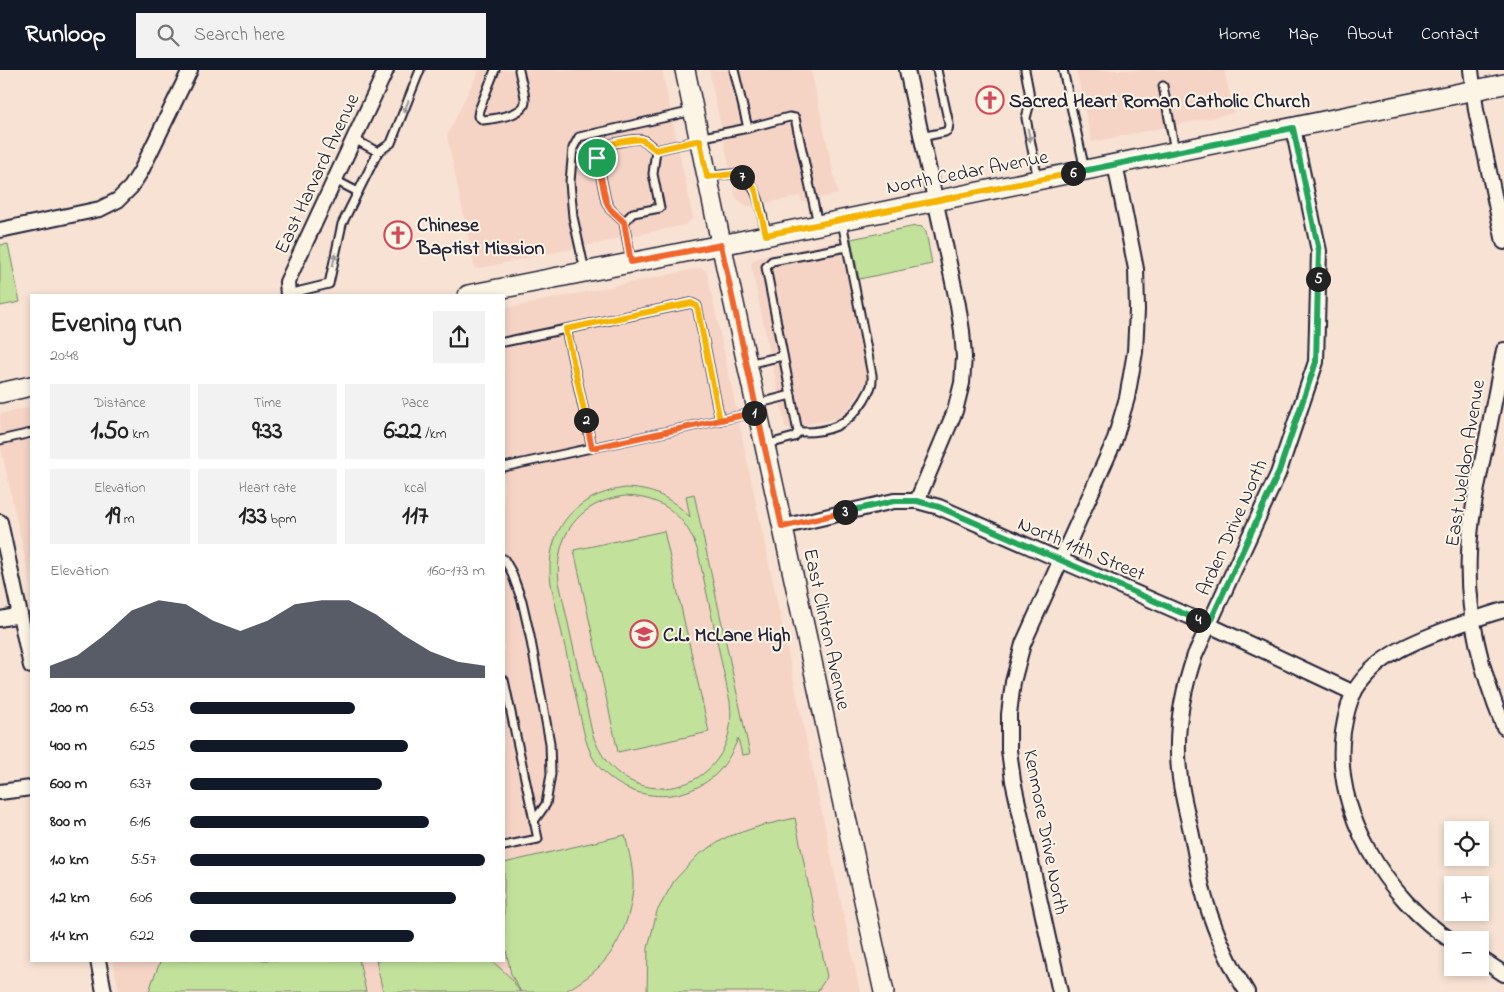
<!DOCTYPE html>
<html lang="en">
<head>
<meta charset="utf-8">
<style>
	body { margin:0; font-family:"Indie Flower",sans-serif; background:#f2f2f2; color:#222; height:100vh; display:flex; flex-direction:column; font-size:19px; white-space:nowrap }
	* { box-sizing:border-box; margin:0 }
	p { font-size:16px; color:#767676 }
	.icon { flex:none; width:28px; height:28px; fill:none; stroke:currentColor; stroke-width:2; stroke-linecap:round; stroke-linejoin:round }
	.map { position:relative; flex:1; overflow:hidden }
	.sheet { position:absolute; left:30px; top:224px; width:475px; height:668px; display:flex; flex-direction:column; background:#fff; border-radius:0px; box-shadow:0 2px 8px #0003 }
	.sheet>* { flex:none }
	.fabs { position:absolute; left:1444px; top:751px; display:grid; gap:10px }
	.fabs a { display:grid; place-items:center; width:45px; height:45px; border-radius:0px; background:#fff; box-shadow:0 2px 8px #0003; font-size:25px }
	.pin { position:absolute; display:grid; place-items:center; width:42px; height:42px; color:#fff; margin:-21px; border:2px solid #fff; border-radius:50%; box-shadow:0 1px 5px #0007 }
	.km { position:absolute; width:25px; height:25px; margin:-12px; border-radius:50%; background:#222; color:#fff; font-size:14px; line-height:25px; text-align:center }
	.round { display:grid; place-items:center; flex:none; width:52px; height:52px; border-radius:0px; background:#f2f2f2 }
	.summary { display:flex; align-items:center; justify-content:space-between; height:85px; padding:0 20px }
	h1 { font-size:28px; font-weight:800; line-height:38px }
	.metrics { display:grid; grid-template-columns:repeat(3,1fr); gap:8px; height:85px; padding:5px 20px }
	.metrics div { display:grid; align-content:center; border-radius:0px; background:#f2f2f2; text-align:center }
	.metrics b { font-size:25px; font-weight:800 }
	.metrics small { font-size:14px; font-weight:400 }
	.metrics p { font-size:14px }
	.chart { height:140px; padding:10px 20px }
	.chart p { display:flex; justify-content:space-between }
	.chart svg { width:100%; height:90px; margin-top:5px; fill:#111827; opacity:.7 }
	ul { padding:0 20px; list-style:none; font-size:16px }
	li { display:grid; grid-template-columns:80px 60px 1fr; align-items:center; height:38px }
	li i { height:12px; border-radius:6px; background:#111827 }
	header { display:flex; align-items:center; gap:30px; box-sizing:border-box; height:70px; padding:0 25px; background:#111827; color:#fff }
	header strong { font-size:24px }
	nav { display:flex; gap:28px; margin-inline-start:auto; font-size:18px }
	.search { width:350px; height:45px; background:#f2f2f2; display:flex; align-items:center; gap:12px; box-sizing:border-box; padding:0 18px; border-radius:0px; color:#767676; font-size:19px }
	.map>svg:first-child { display:block }
	.built { fill:#f5d4c6 }
	.green { fill:#c2e29b; stroke:#72826b; fill-rule:evenodd }
	.lines { fill:none; stroke-linecap:round; stroke-linejoin:round }
	.service-casing { stroke:#22223b; stroke-width:11 }
	.minor-casing { stroke:#22223b; stroke-width:18 }
	.secondary-casing { stroke:#22223b; stroke-width:22 }
	.service { stroke:#fcf5e5; stroke-width:7 }
	.minor { stroke:#fcf5e5; stroke-width:14 }
	.secondary { stroke:#fcf5e5; stroke-width:19 }
	.oneway { fill:#9a9698 }
	.split-1-casing { stroke:#fff; stroke-width:10 }
	.split-2-casing { stroke:#fff; stroke-width:10 }
	.split-3-casing { stroke:#fff; stroke-width:10 }
	.split-4-casing { stroke:#fff; stroke-width:10 }
	.split-5-casing { stroke:#fff; stroke-width:10 }
	.split-6-casing { stroke:#fff; stroke-width:10 }
	.split-7-casing { stroke:#fff; stroke-width:10 }
	.split-8-casing { stroke:#fff; stroke-width:10 }
	.split-1 { stroke:#f0652b; stroke-width:6 }
	.split-2 { stroke:#f5b400; stroke-width:6 }
	.split-3 { stroke:#f0652b; stroke-width:6 }
	.split-4 { stroke:#22a559; stroke-width:6 }
	.split-5 { stroke:#22a559; stroke-width:6 }
	.split-6 { stroke:#22a559; stroke-width:6 }
	.split-7 { stroke:#f5b400; stroke-width:6 }
	.split-8 { stroke:#f5b400; stroke-width:6 }
	.labels { text-anchor:middle; stroke-width:4; stroke-linejoin:round; paint-order:stroke }
	.poi-label { font-size:20px; font-weight:bold; fill:#22223b; stroke:#fcf5e5; text-anchor:start }
	.street-label { font-size:20px; fill:#22223b; stroke:#fcf5e5 }
</style>
</head>
<body>
<header>
<strong>Runloop</strong>
<div class="search"><svg class="icon" aria-label="search" viewBox="0 0 24 24"><circle cx="10" cy="10" r="6"/><path d="M15 15l6 6"/></svg>Search here</div>
<nav><a>Home</a><a>Map</a><a>About</a><a>Contact</a></nav>
</header>
<div class="map">
<svg width="1504" height="922" viewBox="0 0 1504 922">
	<rect width="100%" height="100%" fill="#f8e2d3"/>
	<filter id="ink" filterUnits="userSpaceOnUse"><feTurbulence type="fractalNoise" baseFrequency=".02" numOctaves="2"/><feDisplacementMap in="SourceGraphic" scale="10" xChannelSelector="R" yChannelSelector="G"/><feConvolveMatrix kernelMatrix="1 2 1 2 8 2 1 2 1" color-interpolation-filters="sRGB"/></filter>
	<g filter="url(#ink)">
		<!-- built -->
		<g class="built">
			<path d="M479,0H662L693,148L685,155L475,199L447,66Z"/>
			<path d="M709,0H811L838,124L802,132L800,126L748,137L736,128Z"/>
			<path d="M1076,0H1224L1234,43L1092,72Z"/>
			<path d="M839,171L869,310L843,347L786,359L751,195L752,192L757,188Z"/>
			<path d="M701,198L707,202L860,922H119L113,890H504V239Z"/>
			<path d="M31,337V516L0,373V344Z"/>
		</g>
		<!-- green -->
		<g class="green">
			<path d="M916,156L922,157L926,162L932,194L859,209L851,169Z"/>
			<path d="M8,174L20,232L0,236V175Z"/>
			<path d="M625,418C653,419 670,427 690,447L686,426L694,424L750,684L742,685L738,668C733,682 725,696 714,706C677,738 618,730 593,688C589,680 586,672 584,663L551,514C544,462 573,425 625,418ZM625,426C663,427 687,446 698,482L730,632C742,726 619,753 592,662L559,512C554,466 578,432 625,426Z"/>
			<path d="M664,461L709,662L618,682L574,480Z"/>
			<path d="M795,748L827,907L817,922H647L648,878L657,841L674,811L698,785L727,767L760,756Z"/>
			<path d="M625,765C629,782 634,801 633,818C630,855 613,892 580,912C574,916 567,921 560,922C548,922 534,922 521,922L511,904L504,871V793Z"/>
			<path d="M161,890H359L366,922H149L152,912Z"/>
			<path d="M376,890H491L511,908L520,922H383Z"/>
		</g>
		<g class="lines">
			<!-- service casing -->
			<g class="service-casing">
				<g id="service">
					<path d="M495,0L479,40L478,46L483,50C493,49 524,45 525,32C526,26 520,7 519,0"/>
					<path d="M1025,0L1029,21L1030,33L1026,48L1038,110"/>
					<path d="M1063,0L1085,100"/>
					<path d="M1163,16L1175,81"/>
					<path d="M748,58L789,47L795,48L818,154"/>
					<path d="M921,67L945,62L948,60L949,54L937,0"/>
					<path d="M354,69L378,82"/>
					<path d="M708,107C716,106 724,104 732,104C759,105 762,145 766,165"/>
					<path d="M335,110L358,122"/>
					<path d="M624,152L610,139L606,131L597,88L599,80L603,76C611,74 636,67 643,70C647,72 651,77 656,80"/>
					<path d="M631,192L624,152L633,143L660,138L653,104L656,80L700,70L708,66L748,58L734,0"/>
					<path d="M585,201L573,147L570,112L573,78L579,67L693,41"/>
					<path d="M288,224L329,214L342,154L378,82L391,73L420,0"/>
					<path d="M566,259L592,378"/>
					<path d="M504,272L691,233L697,236L720,350"/>
					<path d="M747,294L783,286"/>
					<path d="M756,334L791,325"/>
					<path d="M798,362C828,363 848,356 864,330C869,321 873,316 872,305L847,177"/>
					<path d="M0,370L31,363"/>
					<path d="M765,375L794,367L798,362L766,197L772,191L847,177L842,152"/>
					<path d="M504,397L757,342"/>
					<path d="M504,489L511,501L522,531L530,566L550,673L551,704L546,734L534,751"/>
					<path d="M504,610L538,769L504,776"/>
				</g>
			</g>
			<!-- minor casing -->
			<g class="minor-casing">
				<g id="minor">
					<path d="M907,0L958,235L962,261L964,287L962,313L955,341L917,431"/>
					<path d="M1471,0L1476,40L1504,172"/>
					<path d="M0,160L100,139L118,130L131,117L141,101L190,0"/>
					<path d="M288,225L287,212L386,0"/>
					<path d="M1504,280C1497,317 1490,355 1482,392C1476,422 1470,452 1469,483C1466,543 1481,602 1504,657"/>
					<path d="M0,452L31,596"/>
					<path d="M782,457L894,431H917L939,437L1209,555L1354,623"/>
					<path d="M0,549L20,545"/>
					<path d="M0,722L31,718"/>
					<path d="M1452,871C1387,829 1332,742 1343,662C1345,649 1348,634 1354,622C1375,586 1413,572 1450,558C1468,552 1485,545 1504,540"/>
					<path d="M1480,888L1504,904"/>
					<path d="M98,890L104,922"/>
					<path d="M1060,922L1013,711L1009,680V644L1013,612L1023,574L1114,372L1127,328L1135,282L1137,240L1136,199L1115,94"/>
					<path d="M1247,922C1229,894 1216,864 1206,832C1199,809 1196,784 1191,761C1185,735 1178,708 1178,682C1177,648 1184,617 1195,585L1278,404L1316,292L1319,181L1293,58"/>
				</g>
			</g>
			<!-- secondary casing -->
			<g class="secondary-casing">
				<g id="secondary">
					<path d="M685,0L726,197L884,922"/>
					<path d="M468,225L721,175L1504,14"/>
					<path d="M0,323L31,316"/>
				</g>
			</g>
			<!-- service -->
			<use href="#service" class="service"/>
			<!-- minor -->
			<use href="#minor" class="minor"/>
			<!-- secondary -->
			<use href="#secondary" class="secondary"/>
		</g>
		<!-- one-way arrows -->
		<defs><path id="oneway-solid" d="M-6-.8H1V-3.2L6.5 0L1 3.2V.8H-6Z" transform="scale(1.25)"/></defs>
		<g class="oneway">
			<use href="#oneway-solid" transform="translate(406 37) rotate(111)"/>
			<use href="#oneway-solid" transform="translate(1029 65) rotate(79)"/>
			<use href="#oneway-solid" transform="translate(334 190) rotate(-77)"/>
		</g>
	</g>
	<g class="lines" filter="url(#ink)">
		<!-- split-1 casing -->
		<g class="split-1-casing">
			<path id="split-1" d="M597,88L606,131L610,139L624,152L631,192L721,175L757,342L754,343"/>
		</g>
		<!-- split-2 casing -->
		<g class="split-2-casing">
			<path id="split-2" d="M586,350L566,259L691,233L697,236L720,350L754,343"/>
		</g>
		<!-- split-3 casing -->
		<g class="split-3-casing">
			<path id="split-3" d="M586,350L592,378L757,342L782,457L845,442"/>
		</g>
		<!-- split-4 casing -->
		<g class="split-4-casing">
			<path id="split-4" d="M845,442L894,431H917L939,437L1198,550"/>
		</g>
		<!-- split-5 casing -->
		<g class="split-5-casing">
			<path id="split-5" d="M1198,550L1209,554L1278,404L1316,292L1318,209"/>
		</g>
		<!-- split-6 casing -->
		<g class="split-6-casing">
			<path id="split-6" d="M1073,103L1293,58L1319,181L1318,209"/>
		</g>
		<!-- split-7 casing -->
		<g class="split-7-casing">
			<path id="split-7" d="M742,107L753,116L756,122L766,165L1073,103"/>
		</g>
		<!-- split-8 casing -->
		<g class="split-8-casing">
			<path id="split-8" d="M597,88C598,84 598,80 602,77C606,74 637,68 642,70C647,72 651,77 656,80L700,70L707,107L734,104L742,107"/>
		</g>
		<!-- split-1 -->
		<use href="#split-1" class="split-1"/>
		<!-- split-2 -->
		<use href="#split-2" class="split-2"/>
		<!-- split-3 -->
		<use href="#split-3" class="split-3"/>
		<!-- split-4 -->
		<use href="#split-4" class="split-4"/>
		<!-- split-5 -->
		<use href="#split-5" class="split-5"/>
		<!-- split-6 -->
		<use href="#split-6" class="split-6"/>
		<!-- split-7 -->
		<use href="#split-7" class="split-7"/>
		<!-- split-8 -->
		<use href="#split-8" class="split-8"/>
	</g>
	<!-- icons -->
	<defs>
		<g id="church-ring" transform="scale(1.4375)"><circle r="9.5" fill="#fcf5e5" stroke="#d1495b" stroke-width="1.5"/><path d="M-1.2-6h2.4v3.5h3.3v2.4h-3.3V6h-2.4V-.1h-3.3v-2.4h3.3Z" fill="#d1495b"/></g>
		<g id="school-ring" transform="scale(1.4375)"><circle r="9.5" fill="#fcf5e5" stroke="#d1495b" stroke-width="1.5"/><path d="M0-5L7-2L0 1L-7-2ZM-4 1L0 2.5L4 1V4Q0 6-4 4Z" fill="#d1495b"/></g>
	</defs>
	<g fill-rule="evenodd">
		<use href="#church-ring" x="990" y="30"/>
		<use href="#church-ring" x="398" y="165"/>
		<use href="#school-ring" x="644" y="564"/>
	</g>
	<g class="labels">
		<!-- poi labels -->
		<g class="poi-label">
			<text x="1009" y="37">Sacred Heart Roman Catholic Church</text>
			<text x="417" y="161">Chinese<tspan x="417" dy="23">Baptist Mission</tspan></text>
			<text x="663" y="571">C.L. McLane High</text>
		</g>
		<!-- street labels -->
		<g class="street-label">
			<text transform="translate(967 101) rotate(-11)" y="7">North Cedar Avenue</text>
			<text transform="translate(316 103) rotate(-65)" y="7">East Harvard Avenue</text>
			<text transform="translate(1464 393) rotate(-81)" y="7">East Weldon Avenue</text>
			<text transform="translate(1231 457) rotate(-66)" y="7">Arden Drive North</text>
			<text transform="translate(1082 478) rotate(23)" y="7">North 11th Street</text>
			<text transform="translate(828 559) rotate(78)" y="7">East Clinton Avenue</text>
			<text transform="translate(1047 762) rotate(79)" y="7">Kenmore Drive North</text>
		</g>
	</g>
</svg>
<div class="fabs">
<a><svg class="icon" aria-label="locate" viewBox="0 0 24 24"><circle cx="12" cy="12" r="6"/><path d="M12 2v4M12 18v4M2 12h4M18 12h4"/></svg></a>
<a>+</a>
<a>−</a>
</div>
<div class="pin" style="left:597px;top:88px;background:#1e9e55"><svg class="icon" aria-label="arrive" viewBox="0 0 24 24"><path d="M6 21V4h12l-3 4 3 4H6"/></svg></div>
<b class="km" style="left:754px;top:343px">1</b>
<b class="km" style="left:586px;top:350px">2</b>
<b class="km" style="left:845px;top:442px">3</b>
<b class="km" style="left:1198px;top:550px">4</b>
<b class="km" style="left:1318px;top:209px">5</b>
<b class="km" style="left:1073px;top:103px">6</b>
<b class="km" style="left:742px;top:107px">7</b>
<section class="sheet">
<div class="summary"><div><h1>Evening run</h1><p>20:48</p></div><a class="round"><svg class="icon" aria-label="share" viewBox="0 0 24 24"><path d="M12 15V3M7 8l5-5 5 5M5 13v7h14v-7"/></svg></a></div>
<div class="metrics">
<div><p>Distance</p><b>1.50<small> km</small></b></div>
<div><p>Time</p><b>9:33</b></div>
<div><p>Pace</p><b>6:22<small> /km</small></b></div>
</div>
<div class="metrics">
<div><p>Elevation</p><b>19<small> m</small></b></div>
<div><p>Heart rate</p><b>133<small> bpm</small></b></div>
<div><p>kcal</p><b>117</b></div>
</div>
<div class="chart"><p><span>Elevation</span>160–173 m</p>
<svg viewBox="0 0 160 44" preserveAspectRatio="none"><path d="M0 44V38L10 33L20 23L30 11L40 6L50 8L60 16L70 21L80 16L90 8L100 6L110 6L120 13L130 23L140 31L150 36L160 38V44z"/></svg>
</div>
<ul>
<li><b>200 m</b>6:53<i style="width:56%"></i></li>
<li><b>400 m</b>6:25<i style="width:74%"></i></li>
<li><b>600 m</b>6:37<i style="width:65%"></i></li>
<li><b>800 m</b>6:16<i style="width:81%"></i></li>
<li><b>1.0 km</b>5:57<i style="width:100%"></i></li>
<li><b>1.2 km</b>6:06<i style="width:90%"></i></li>
<li><b>1.4 km</b>6:22<i style="width:76%"></i></li>
</ul>
</section>
</div>
</body>
</html>
